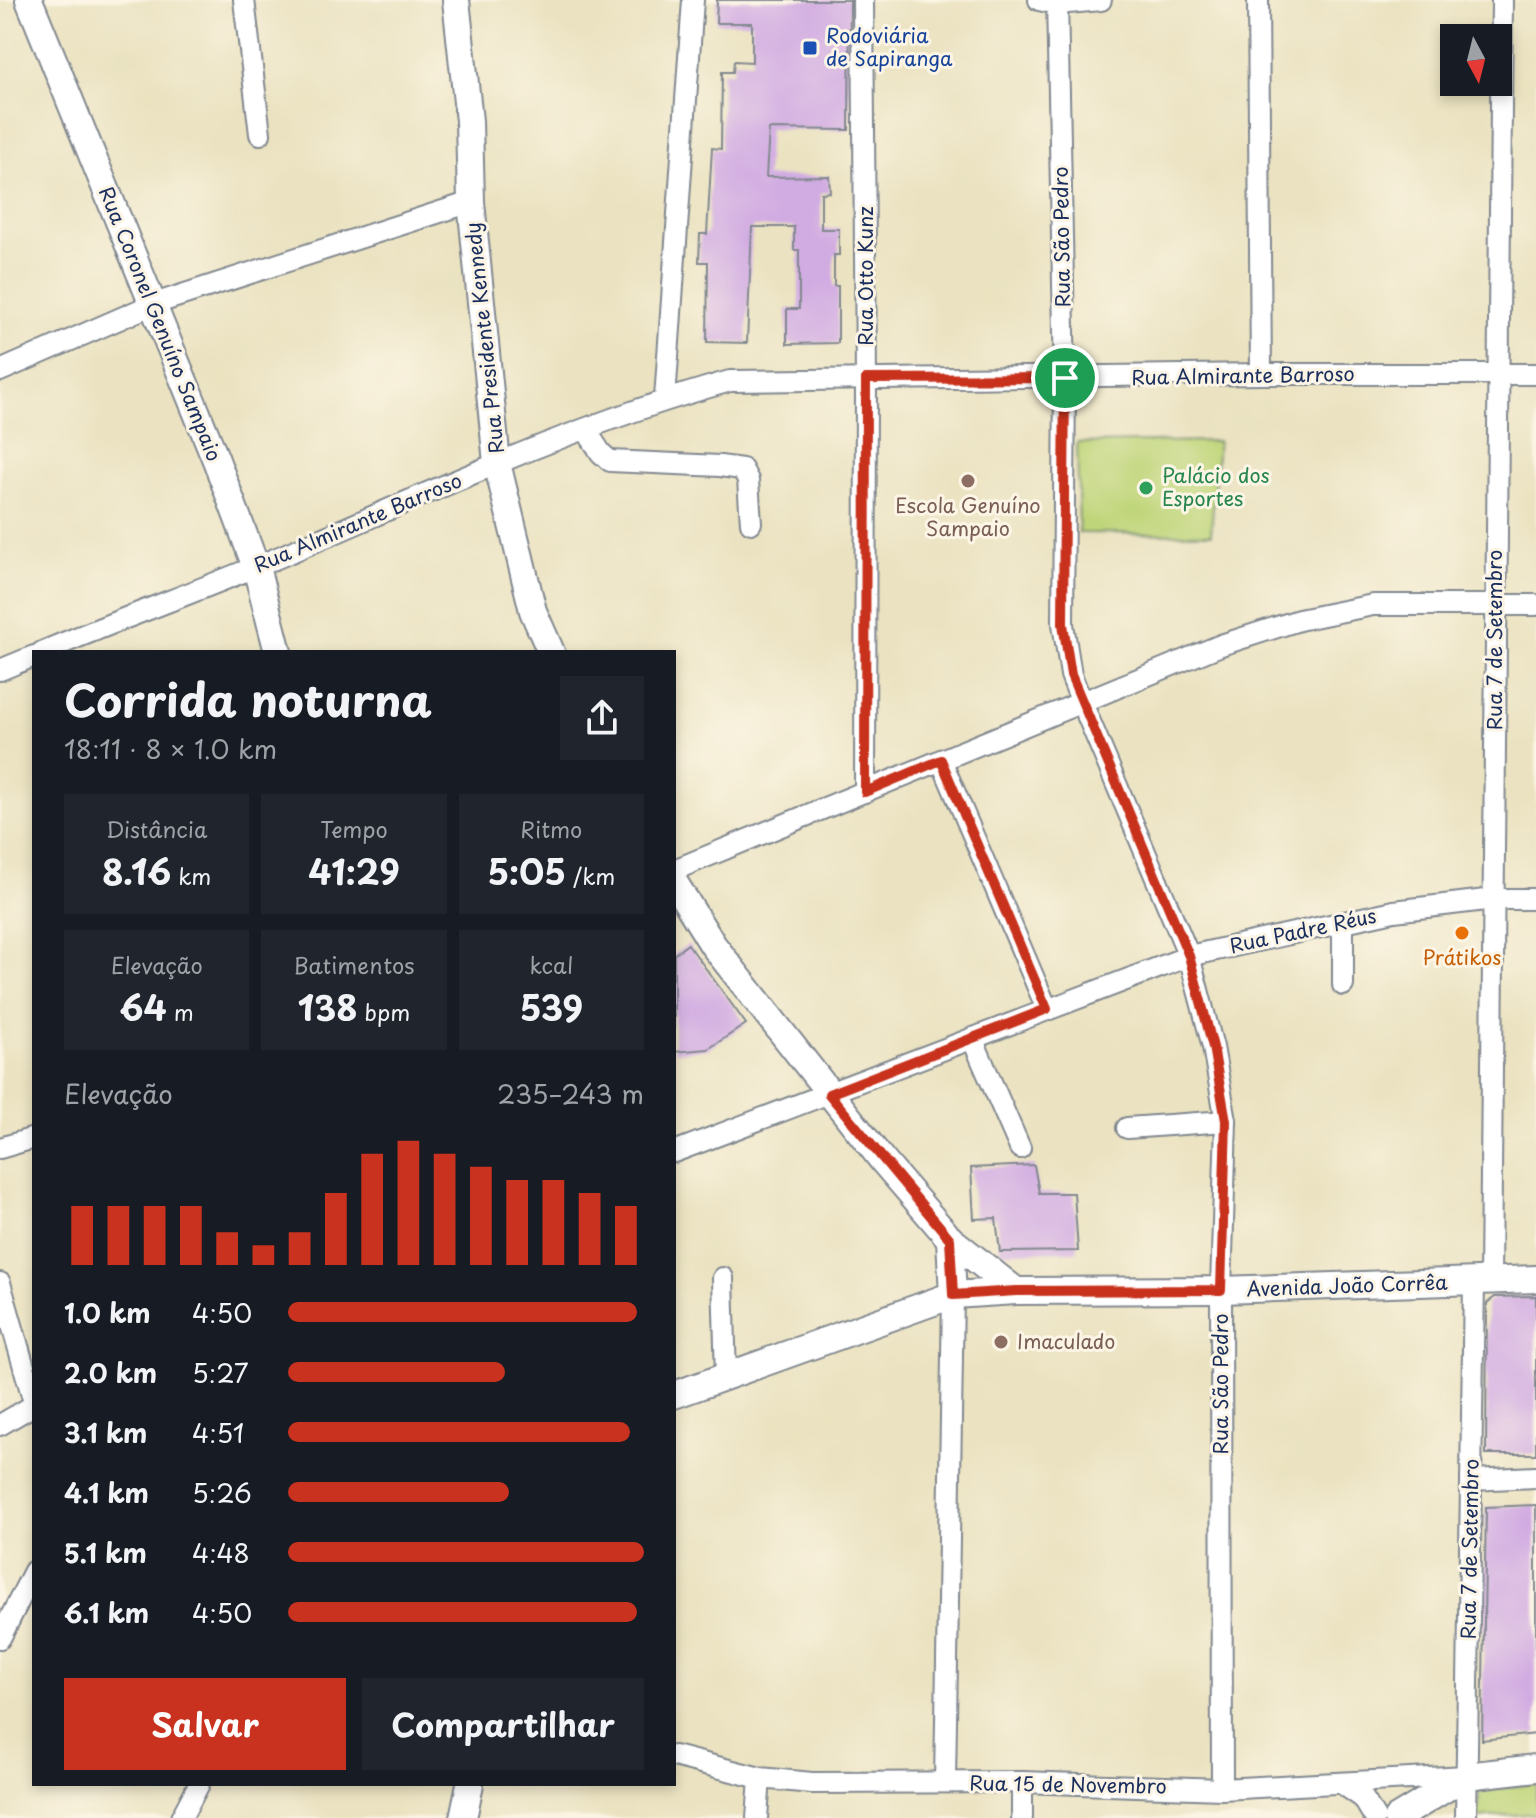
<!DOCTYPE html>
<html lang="pt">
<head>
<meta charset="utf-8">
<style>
	body { margin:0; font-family:"Playpen Sans",sans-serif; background:#20242c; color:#f1f3f6; height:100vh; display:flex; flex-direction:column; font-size:30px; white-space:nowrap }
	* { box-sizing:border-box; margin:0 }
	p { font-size:26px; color:#9ea1a6 }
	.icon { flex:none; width:44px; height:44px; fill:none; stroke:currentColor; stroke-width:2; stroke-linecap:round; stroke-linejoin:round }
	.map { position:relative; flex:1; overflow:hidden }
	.side { position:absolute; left:32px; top:650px; width:644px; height:1136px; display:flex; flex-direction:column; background:#171b24; border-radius:0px; box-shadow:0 4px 12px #0003 }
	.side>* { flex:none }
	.needle { width:52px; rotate:173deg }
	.buttons { position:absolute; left:1440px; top:24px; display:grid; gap:16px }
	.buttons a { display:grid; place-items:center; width:72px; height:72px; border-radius:0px; background:#171b24; box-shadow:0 4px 12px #0003; font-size:40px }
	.pin { position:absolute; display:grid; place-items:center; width:68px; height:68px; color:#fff; margin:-34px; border:4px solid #fff; border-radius:50%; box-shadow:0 2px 8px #0007 }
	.round { display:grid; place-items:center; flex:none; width:84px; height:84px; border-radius:0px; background:#20242c }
	.head { display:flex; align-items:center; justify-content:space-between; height:136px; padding:0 32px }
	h1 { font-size:44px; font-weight:700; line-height:60px }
	.figures { display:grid; grid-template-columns:repeat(3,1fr); gap:12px; height:136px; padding:8px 32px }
	.figures div { display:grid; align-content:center; border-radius:0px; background:#20242c; text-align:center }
	.figures b { font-size:34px; font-weight:700 }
	.figures small { font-size:22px; font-weight:400 }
	.figures p { font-size:22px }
	.chart { height:224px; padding:16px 32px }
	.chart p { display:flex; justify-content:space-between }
	.chart svg { width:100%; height:144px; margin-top:8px; stroke:#c8321e; stroke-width:6 }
	.button { display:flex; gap:16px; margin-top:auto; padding:16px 32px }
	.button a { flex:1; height:92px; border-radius:0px; background:#c8321e; color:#fff; font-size:32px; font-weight:700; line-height:92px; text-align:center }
	.button a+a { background:#20242c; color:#f1f3f6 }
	ul { padding:0 32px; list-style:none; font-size:26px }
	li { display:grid; grid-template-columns:128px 96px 1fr; align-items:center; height:60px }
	li i { height:20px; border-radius:10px; background:#c8321e }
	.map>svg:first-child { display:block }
	.green { fill:#bfd579; stroke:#6d826c; stroke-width:2 }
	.building { fill:#d1ace2 }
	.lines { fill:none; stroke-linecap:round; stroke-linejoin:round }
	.minor-casing { stroke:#82888f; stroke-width:24 }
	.major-casing { stroke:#82888f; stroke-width:30 }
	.minor { stroke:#fff; stroke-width:20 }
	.major { stroke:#fff; stroke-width:26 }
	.route-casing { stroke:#fff; stroke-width:16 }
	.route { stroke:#c8321e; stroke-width:10 }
	.transit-dot { fill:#1a4fb4; stroke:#fcf5e5; stroke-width:3 }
	.education-dot { fill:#8d6e63; stroke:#fcf5e5; stroke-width:3 }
	.leisure-dot { fill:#2e9e5b; stroke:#fcf5e5; stroke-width:3 }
	.food-dot { fill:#e8710a; stroke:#fcf5e5; stroke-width:3 }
	.labels { text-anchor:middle; stroke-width:6; stroke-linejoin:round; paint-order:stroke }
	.transit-label { font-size:20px; fill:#164399; stroke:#fcf5e5; text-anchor:start }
	.street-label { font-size:20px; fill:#1b2f5e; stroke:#fcf5e5 }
	.leisure-label { font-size:20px; fill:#27864d; stroke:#fcf5e5; text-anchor:start }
	.education-label { font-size:20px; fill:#785e54; stroke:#fcf5e5 }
	.food-label { font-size:20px; fill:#c56008; stroke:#fcf5e5 }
</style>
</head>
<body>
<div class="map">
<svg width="1536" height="1818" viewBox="0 0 1536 1818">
	<rect width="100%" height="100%" fill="#fcf5e5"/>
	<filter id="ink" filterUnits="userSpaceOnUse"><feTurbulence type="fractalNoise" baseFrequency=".0125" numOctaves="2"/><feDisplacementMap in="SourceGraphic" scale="16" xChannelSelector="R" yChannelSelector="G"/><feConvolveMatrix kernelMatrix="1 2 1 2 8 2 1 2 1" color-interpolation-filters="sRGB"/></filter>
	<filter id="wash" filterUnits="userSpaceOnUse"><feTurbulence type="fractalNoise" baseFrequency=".006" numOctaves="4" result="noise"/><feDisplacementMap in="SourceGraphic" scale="32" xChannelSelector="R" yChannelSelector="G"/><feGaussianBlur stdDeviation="1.8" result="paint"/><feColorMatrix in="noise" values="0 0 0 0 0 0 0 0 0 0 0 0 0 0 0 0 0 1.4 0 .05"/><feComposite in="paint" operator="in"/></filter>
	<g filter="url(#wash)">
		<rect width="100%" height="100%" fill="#eae2c0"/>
		<!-- green -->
		<g class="green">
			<path d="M1218,441L1211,534L1079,533L1077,443Z"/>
			<path d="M1536,1783V1813L1478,1818L1479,1792Z"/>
		</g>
		<g id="blocks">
			<!-- building -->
			<g class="building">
				<path d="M717,0H850L849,130L769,129L766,177L829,176L830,192L821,193V229H839V255H834V286H838V343L787,344V309H799V250H794V227H752L747,343L707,342L708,262H699L700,234H707L712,148L721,149L722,72H733L734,61L752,62V23H716Z"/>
				<path d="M688,944L746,1024L708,1049L674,1052V954Z"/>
				<path d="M1034,1165L1039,1193H1074L1078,1251L1000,1252L996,1218L974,1219L971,1168Z"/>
				<path d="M1536,1296V1454H1486L1487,1303L1495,1297Z"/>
				<path d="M1536,1505V1734L1482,1740L1486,1507Z"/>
			</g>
		</g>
	</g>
	<g filter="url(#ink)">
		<use href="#blocks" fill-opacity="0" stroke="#82888f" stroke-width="2"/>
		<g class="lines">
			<!-- minor casing -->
			<g class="minor-casing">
				<g id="minor">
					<path d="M244,0L260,134"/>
					<path d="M863,0L866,379L865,792"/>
					<path d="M1039,0L1057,4L1101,0"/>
					<path d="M1057,0L1065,378L1063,624L1071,675L1082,703L1189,956L1213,1047L1226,1121L1221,1290L1222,1789"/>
					<path d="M1258,0L1261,374"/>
					<path d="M0,371L151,305L471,202"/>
					<path d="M665,399L693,0"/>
					<path d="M586,430L601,453L610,461L720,466L742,469L748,480L751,523"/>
					<path d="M42,652C122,618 204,589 284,555C430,492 576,424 730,381L1261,374H1536"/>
					<path d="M0,670L34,656"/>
					<path d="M941,760L1047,1009"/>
					<path d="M674,870L1221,645L1299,620L1373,605H1536"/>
					<path d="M1343,985V922"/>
					<path d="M972,1038L1020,1148"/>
					<path d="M1127,1128L1226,1121"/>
					<path d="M0,1148L34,1138"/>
					<path d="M674,1152L1189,956L1394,911L1494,899H1536"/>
					<path d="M723,1278L726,1377"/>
					<path d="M1490,1280L1502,0"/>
					<path d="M0,1283L34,1402"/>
					<path d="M0,1425L34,1405"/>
					<path d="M1471,1480L1536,1477"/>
					<path d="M0,1638L34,1571"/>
					<path d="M674,1756L760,1778L812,1783L1022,1782L1222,1789L1466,1776"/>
					<path d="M945,1782L953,1295"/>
					<path d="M1022,1782V1818"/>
					<path d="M1341,1783L1363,1798L1375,1818"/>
					<path d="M181,1818L199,1784"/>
					<path d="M757,1818L760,1778"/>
					<path d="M1466,1818L1474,1281"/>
				</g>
			</g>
			<!-- major casing -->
			<g class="major-casing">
				<g id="major">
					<path d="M29,0L216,460L256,567L278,652"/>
					<path d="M456,0L469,121L471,202L497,463L533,611L551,652"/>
					<path d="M674,882L713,945L883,1161L950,1239L1016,1291"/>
					<path d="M950,1239L953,1295"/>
					<path d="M674,1395L953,1295L1016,1291L1221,1290L1536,1279"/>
					<path d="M463,1818L470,1784"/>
					<path d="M1397,1818L1466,1776L1536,1768"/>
				</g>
			</g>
			<!-- minor -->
			<use href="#minor" class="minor"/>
			<!-- major -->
			<use href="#major" class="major"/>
		</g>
	</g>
	<g class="lines" filter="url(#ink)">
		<!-- route casing -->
		<g class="route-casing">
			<path id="route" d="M1065,378L1063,624L1071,675L1189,956L1213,1047L1226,1121L1221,1290L1016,1291L953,1295L950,1239L829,1094L1047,1009L941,760L865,792L866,379Z"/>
		</g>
		<!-- route -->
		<use href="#route" class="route"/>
	</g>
	<!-- markers -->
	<rect class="transit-dot" x="802" y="40" width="16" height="16" rx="4"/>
	<g class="education-dot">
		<circle cx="968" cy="481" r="8"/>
		<circle cx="1001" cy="1342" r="8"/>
	</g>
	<circle class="leisure-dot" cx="1146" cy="488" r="8"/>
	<circle class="food-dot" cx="1462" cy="933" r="8"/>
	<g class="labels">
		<!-- transit labels -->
		<g class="transit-label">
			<text x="826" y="43">Rodoviária<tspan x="826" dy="23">de Sapiranga</tspan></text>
		</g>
		<!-- street labels -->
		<g class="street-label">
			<text transform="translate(1062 237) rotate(-91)" y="7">Rua São Pedro</text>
			<text transform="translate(866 276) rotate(-90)" y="7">Rua Otto Kunz</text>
			<text transform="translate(160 324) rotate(68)" y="7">Rua Coronel Genuíno Sampaio</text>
			<text transform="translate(485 338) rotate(-96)" y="7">Rua Presidente Kennedy</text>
			<text transform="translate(1243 376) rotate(-1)" y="7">Rua Almirante Barroso</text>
			<text transform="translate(358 523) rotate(-23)" y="7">Rua Almirante Barroso</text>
			<text transform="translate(1495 640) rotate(-90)" y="7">Rua 7 de Setembro</text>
			<text transform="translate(1303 931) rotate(-12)" y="7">Rua Padre Réus</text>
			<text transform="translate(1347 1286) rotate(-2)" y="7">Avenida João Corrêa</text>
			<text transform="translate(1221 1384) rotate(-90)" y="7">Rua São Pedro</text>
			<text transform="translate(1470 1549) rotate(-89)" y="7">Rua 7 de Setembro</text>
			<text transform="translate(1068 1785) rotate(1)" y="7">Rua 15 de Novembro</text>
		</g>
		<!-- leisure labels -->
		<g class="leisure-label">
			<text x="1162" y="483">Palácio dos<tspan x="1162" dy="23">Esportes</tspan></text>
		</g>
		<!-- education labels -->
		<g class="education-label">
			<text x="968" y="513">Escola Genuíno<tspan x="968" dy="23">Sampaio</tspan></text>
			<text x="1017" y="1349" text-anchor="start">Imaculado</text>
		</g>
		<!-- food labels -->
		<g class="food-label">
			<text x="1462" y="965">Prátikos</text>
		</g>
	</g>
</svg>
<div class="buttons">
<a><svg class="needle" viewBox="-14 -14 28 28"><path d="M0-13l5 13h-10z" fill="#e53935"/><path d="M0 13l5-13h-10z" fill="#9ea1a6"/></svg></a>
</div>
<div class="pin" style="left:1065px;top:378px;background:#1e9e55"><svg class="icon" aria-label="arrive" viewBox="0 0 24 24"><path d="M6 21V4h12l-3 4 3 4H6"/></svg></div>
<section class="side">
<div class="head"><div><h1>Corrida noturna</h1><p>18:11 · 8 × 1.0 km</p></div><a class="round"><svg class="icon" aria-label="share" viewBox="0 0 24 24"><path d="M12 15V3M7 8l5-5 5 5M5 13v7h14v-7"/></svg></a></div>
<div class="figures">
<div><p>Distância</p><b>8.16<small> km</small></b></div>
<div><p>Tempo</p><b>41:29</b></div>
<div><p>Ritmo</p><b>5:05<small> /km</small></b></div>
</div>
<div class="figures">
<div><p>Elevação</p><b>64<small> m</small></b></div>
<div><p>Batimentos</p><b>138<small> bpm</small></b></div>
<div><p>kcal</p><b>539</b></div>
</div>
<div class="chart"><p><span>Elevação</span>235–243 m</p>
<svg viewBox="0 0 160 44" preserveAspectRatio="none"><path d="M5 44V26M15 44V26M25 44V26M35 44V26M45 44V34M55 44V38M65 44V34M75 44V22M85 44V10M95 44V6M105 44V10M115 44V14M125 44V18M135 44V18M145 44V22M155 44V26"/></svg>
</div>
<ul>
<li><b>1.0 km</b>4:50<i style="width:98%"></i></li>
<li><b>2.0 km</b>5:27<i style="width:61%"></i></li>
<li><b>3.1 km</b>4:51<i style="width:96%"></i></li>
<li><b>4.1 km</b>5:26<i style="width:62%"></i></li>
<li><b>5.1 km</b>4:48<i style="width:100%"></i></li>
<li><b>6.1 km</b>4:50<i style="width:98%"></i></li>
</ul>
<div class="button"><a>Salvar</a><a>Compartilhar</a></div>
</section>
</div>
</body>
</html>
